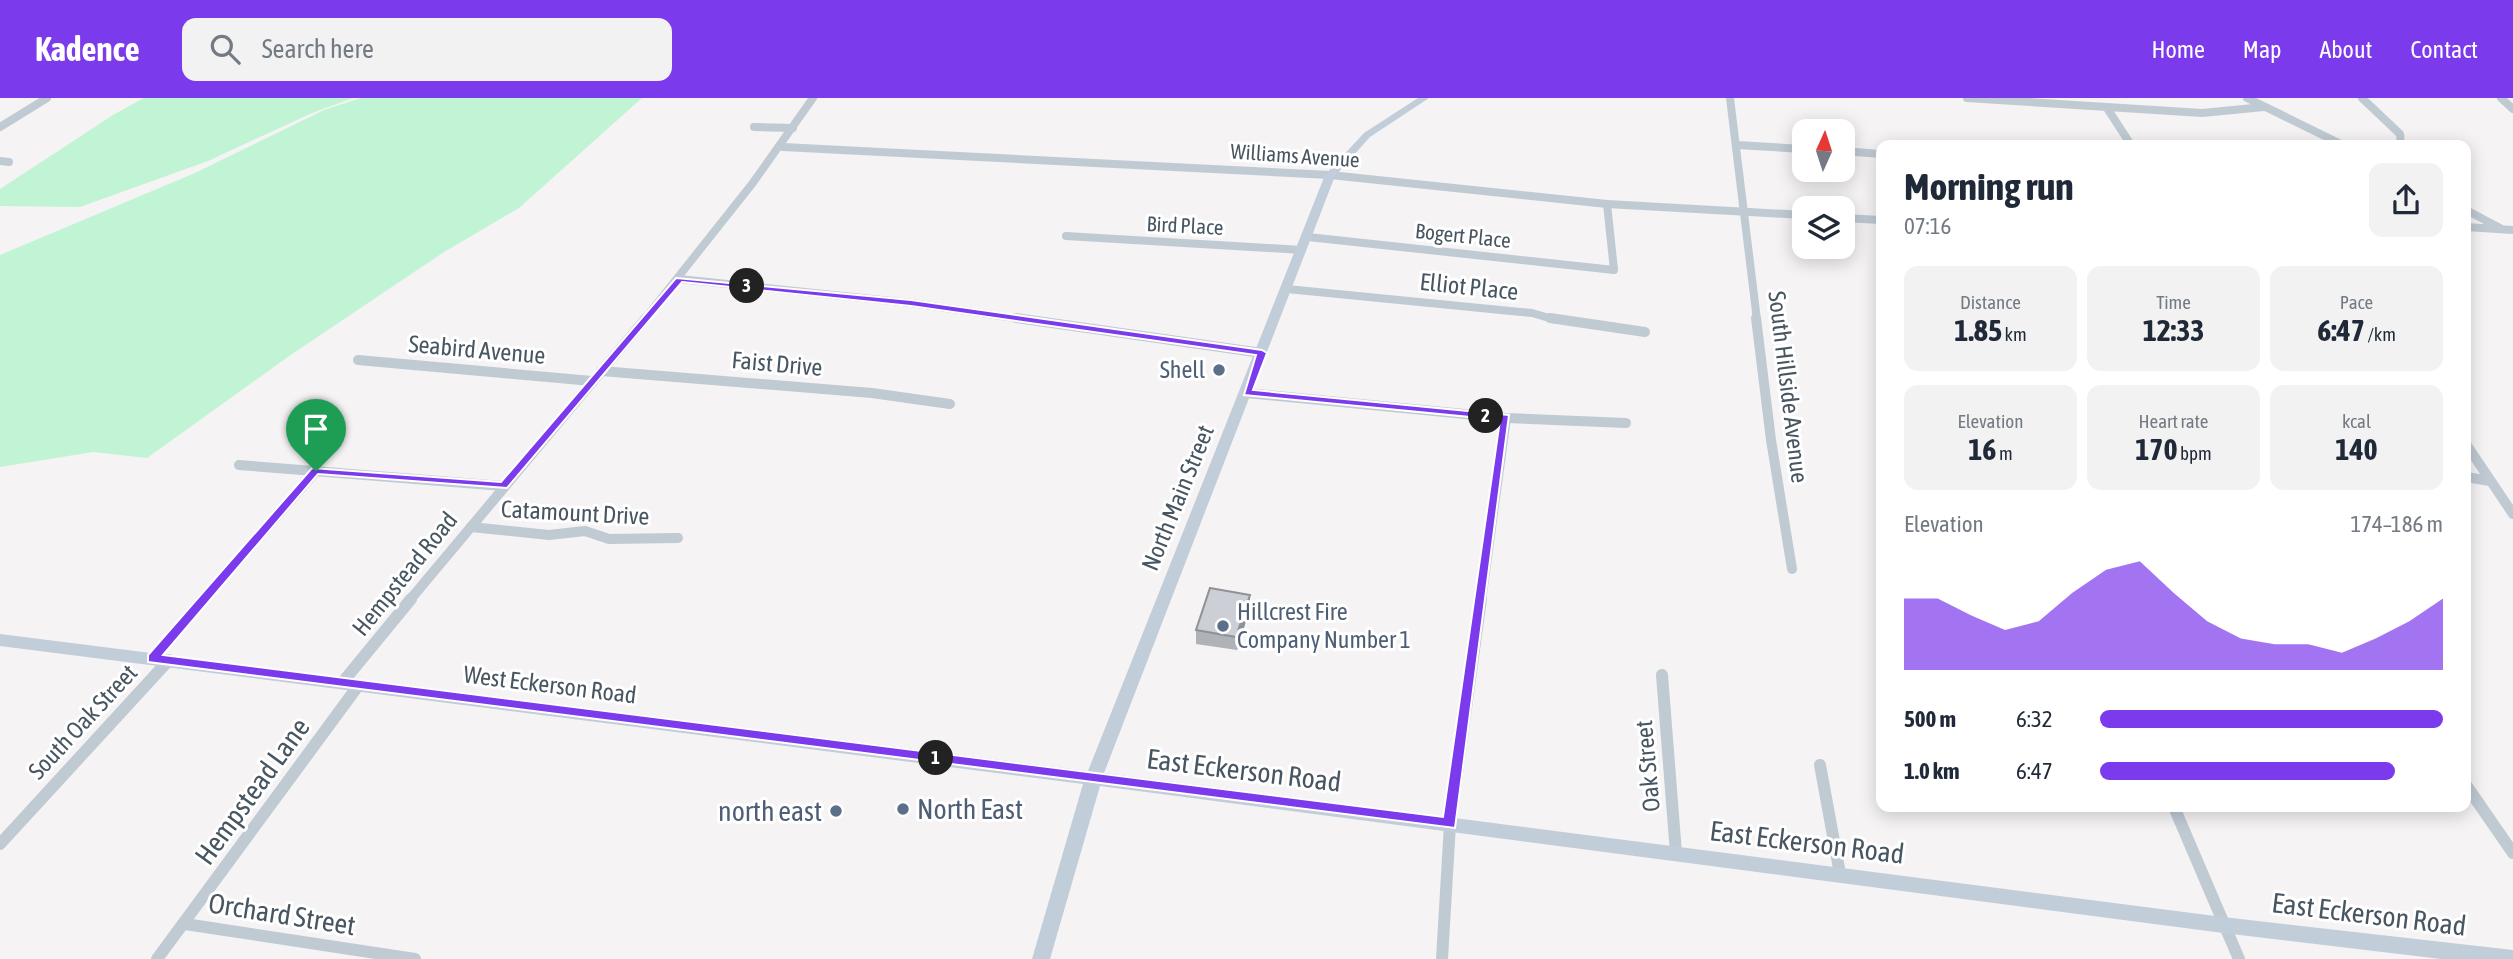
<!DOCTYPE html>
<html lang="en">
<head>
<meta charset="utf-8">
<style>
	body { margin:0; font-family:"Asap Condensed",sans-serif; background:#f2f2f3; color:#1f2937; height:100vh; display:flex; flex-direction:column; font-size:26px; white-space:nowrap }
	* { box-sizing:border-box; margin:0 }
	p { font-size:23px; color:#747a83 }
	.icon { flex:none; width:38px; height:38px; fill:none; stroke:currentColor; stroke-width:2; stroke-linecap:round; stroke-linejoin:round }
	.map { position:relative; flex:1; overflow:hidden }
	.side { position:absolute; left:1876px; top:42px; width:595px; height:672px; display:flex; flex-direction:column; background:#fff; border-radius:14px; box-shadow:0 4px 18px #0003 }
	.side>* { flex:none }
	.needle { width:46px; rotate:3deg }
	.controls { position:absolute; left:1792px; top:21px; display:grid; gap:14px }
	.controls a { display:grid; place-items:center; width:63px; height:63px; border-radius:14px; background:#fff; box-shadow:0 4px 18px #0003; font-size:35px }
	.pin { position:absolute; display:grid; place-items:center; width:60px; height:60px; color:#fff; margin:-72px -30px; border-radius:50% 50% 50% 0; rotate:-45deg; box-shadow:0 0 7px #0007 }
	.pin .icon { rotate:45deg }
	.km { position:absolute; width:35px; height:35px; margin:-18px; border-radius:50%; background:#222; color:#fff; font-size:19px; line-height:35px; text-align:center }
	.round { display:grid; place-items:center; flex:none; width:74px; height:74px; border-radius:14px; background:#f2f2f3 }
	.headline { display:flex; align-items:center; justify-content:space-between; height:119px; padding:0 28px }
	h1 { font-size:38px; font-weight:700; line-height:52px }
	.figures { display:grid; grid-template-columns:repeat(3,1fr); gap:10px; height:119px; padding:7px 28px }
	.figures div { display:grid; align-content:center; border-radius:14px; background:#f2f2f3; text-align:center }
	.figures b { font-size:30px; font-weight:700 }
	.figures small { font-size:19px; font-weight:400 }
	.figures p { font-size:19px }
	.chart { height:196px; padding:14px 28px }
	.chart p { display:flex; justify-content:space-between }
	.chart svg { width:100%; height:126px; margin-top:7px; fill:#7c3aed; opacity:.7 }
	ul { padding:0 28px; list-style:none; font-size:23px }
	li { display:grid; grid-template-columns:112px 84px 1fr; align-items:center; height:52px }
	li i { height:18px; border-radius:9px; background:#7c3aed }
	header { display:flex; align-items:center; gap:42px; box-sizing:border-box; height:98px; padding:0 35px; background:#7c3aed; color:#fff }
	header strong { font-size:33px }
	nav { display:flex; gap:38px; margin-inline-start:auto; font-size:24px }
	.search { width:490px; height:63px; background:#f2f2f3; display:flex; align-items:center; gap:18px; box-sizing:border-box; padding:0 24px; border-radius:14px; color:#747a83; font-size:26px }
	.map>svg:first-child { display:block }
	.green { fill:#c0f4d5 }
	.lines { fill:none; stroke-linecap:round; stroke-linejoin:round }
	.street-far2 { stroke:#c0cad3; stroke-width:8 }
	.street-far1 { stroke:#c0cad3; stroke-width:10 }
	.street { stroke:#c0cad3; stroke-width:12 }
	.secondary { fill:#c2cdda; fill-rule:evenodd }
	.wall { fill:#afb2b7 }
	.shaded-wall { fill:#8f9195 }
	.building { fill:#cccfd5; stroke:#8f9195; stroke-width:2 }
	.route { fill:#7c3aed; stroke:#fff; stroke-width:2; fill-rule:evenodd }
	.service-dot { fill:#5c6f8a; stroke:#fff; stroke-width:2.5 }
	.labels { text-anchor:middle; stroke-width:6; stroke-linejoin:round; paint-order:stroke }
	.far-street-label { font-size:21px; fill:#485662; stroke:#fff }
	.street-label { font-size:24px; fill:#485662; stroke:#fff }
	.service-label { font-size:24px; fill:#4e5e75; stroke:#fff; text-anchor:end }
	.near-street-label { font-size:28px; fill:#485662; stroke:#fff }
	.near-service-label { font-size:28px; fill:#4e5e75; stroke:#fff; text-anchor:start }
</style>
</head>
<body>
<header>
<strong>Kadence</strong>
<div class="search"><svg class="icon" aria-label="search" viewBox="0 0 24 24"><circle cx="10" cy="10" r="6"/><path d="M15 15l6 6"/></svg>Search here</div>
<nav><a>Home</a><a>Map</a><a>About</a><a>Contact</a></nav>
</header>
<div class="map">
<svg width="2513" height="861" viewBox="0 0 2513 861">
	<rect width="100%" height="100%" fill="#f5f3f3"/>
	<!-- green -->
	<g class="green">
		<path d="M144,0H353L312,15L208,63L80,109L0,108V91L113,17Z"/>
		<path d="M361,0H642L519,110L444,154L292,256L147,360L93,354L0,369V157L195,75L324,12Z"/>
	</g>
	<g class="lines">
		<!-- street-far2 -->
		<g class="street-far2">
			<path d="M1730,0L1757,222"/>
			<path d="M1967,0L2202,15L2264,9"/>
			<path d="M2247,0L2343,47"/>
			<path d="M2362,0L2400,36L2401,47"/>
			<path d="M2501,0L2513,11"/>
			<path d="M2107,10L2131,47"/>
			<path d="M0,29L47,0"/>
			<path d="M754,29L793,30"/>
			<path d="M1737,47L1804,51"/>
			<path d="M783,49L1330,77L1607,106L1804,117"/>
			<path d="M1843,53L1881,56"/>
			<path d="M0,63L9,64"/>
			<path d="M2466,112L2500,130"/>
			<path d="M1843,120L1881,122"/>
			<path d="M2466,129L2513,132"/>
			<path d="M1066,138L1302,152"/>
			<path d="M1308,139L1614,172L1607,106"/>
			<path d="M679,181L911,205L1028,222"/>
			<path d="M1287,191L1532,215L1556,222"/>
			<path d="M644,222L752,86L813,0"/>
		</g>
		<!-- street-far1 -->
		<g class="street-far1">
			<path d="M1016,220L1262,255"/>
			<path d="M1550,220L1645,234"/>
			<path d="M1756,220L1771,342L1792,471"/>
			<path d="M358,262L592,283"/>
			<path d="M601,273L872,295L950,306"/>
			<path d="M1247,295L1506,320L1626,325"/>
			<path d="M2466,346L2513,416"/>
			<path d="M239,367L503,388"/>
			<path d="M2466,379L2490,383"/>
			<path d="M471,429L549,437L585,433L609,441L678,440"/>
			<path d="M203,503L316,373"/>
			<path d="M409,503L646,220"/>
			<path d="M1481,503L1506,320"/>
		</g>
		<!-- street -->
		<g class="street">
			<path d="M153,560L204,501"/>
			<path d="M1662,577L1676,755"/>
			<path d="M342,585L411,501"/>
			<path d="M1820,667L1840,776"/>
			<path d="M2466,687L2513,755"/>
			<path d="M2174,709L2239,861"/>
			<path d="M0,746L169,562"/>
			<path d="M185,826L415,861"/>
			<path d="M157,861L358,588"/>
			<path d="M1442,861L1450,726L1481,501"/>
		</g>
		<!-- secondary -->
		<path class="secondary" d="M1418,0H1429L1370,39L1335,78L1104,675L2223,819L2513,852V861H2441L2223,835L1100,688L1050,861H1032L1083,686L0,548V536L1088,673L1325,77L1364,35Z"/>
	</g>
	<!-- wall -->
	<path class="wall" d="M1250,497V510L1237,552L1196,546V532Z"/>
	<!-- shaded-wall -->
	<path class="shaded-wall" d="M1250,497V510L1237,552L1236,539Z"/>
	<!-- building -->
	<path class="building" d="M1210,490L1250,497L1236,539L1196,532Z"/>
	<!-- route -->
	<path class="route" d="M676,180L911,202L1262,252L1267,255L1253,292L1509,317L1455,730L148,564V557L312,370L501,384ZM682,184L911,208L1256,257L1244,297L1500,322L1443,719L163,557L318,376L507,390Z"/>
	<!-- markers -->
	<g class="service-dot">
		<circle cx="1219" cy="272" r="7"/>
		<circle cx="1223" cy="528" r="7"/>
		<circle cx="903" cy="711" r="7"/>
		<circle cx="836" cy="713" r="7"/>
	</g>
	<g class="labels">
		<!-- far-street labels -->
		<g class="far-street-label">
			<text transform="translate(1295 58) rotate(4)" y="7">Williams Avenue</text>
			<text transform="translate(1185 128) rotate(3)" y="7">Bird Place</text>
			<text transform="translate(1463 138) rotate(6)" y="7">Bogert Place</text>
		</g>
		<!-- street labels -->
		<g class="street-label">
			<text transform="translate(1469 189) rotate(6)" y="8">Elliot Place</text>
			<text transform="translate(477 252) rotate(5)" y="8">Seabird Avenue</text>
			<text transform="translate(777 266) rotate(5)" y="8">Faist Drive</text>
			<text transform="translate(1788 289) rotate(83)" y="8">South Hillside Avenue</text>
			<text transform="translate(1178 400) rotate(-68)" y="8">North Main Street</text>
			<text transform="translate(575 415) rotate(3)" y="8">Catamount Drive</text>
			<text transform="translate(405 476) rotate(-51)" y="8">Hempstead Road</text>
			<text transform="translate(550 587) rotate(7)" y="8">West Eckerson Road</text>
			<text transform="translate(83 624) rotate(-47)" y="8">South Oak Street</text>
			<text transform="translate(1648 668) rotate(-95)" y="8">Oak Street</text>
		</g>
		<!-- service labels -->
		<g class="service-label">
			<text x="1205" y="280">Shell</text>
			<text x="1237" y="522" text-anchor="start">Hillcrest Fire<tspan x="1237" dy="28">Company Number 1</tspan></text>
		</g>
		<!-- near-street labels -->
		<g class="near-street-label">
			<text transform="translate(1244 672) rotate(7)" y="10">East Eckerson Road</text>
			<text transform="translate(252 693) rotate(-54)" y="10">Hempstead Lane</text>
			<text transform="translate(1807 744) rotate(7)" y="10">East Eckerson Road</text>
			<text transform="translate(282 816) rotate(9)" y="10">Orchard Street</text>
			<text transform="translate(2369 816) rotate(7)" y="10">East Eckerson Road</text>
		</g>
		<!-- near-service labels -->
		<g class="near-service-label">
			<text x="917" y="721">North East</text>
			<text x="822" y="723" text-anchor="end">north east</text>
		</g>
	</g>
</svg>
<div class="controls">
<a><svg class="needle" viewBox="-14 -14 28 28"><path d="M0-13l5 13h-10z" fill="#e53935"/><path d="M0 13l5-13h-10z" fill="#747a83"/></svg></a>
<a><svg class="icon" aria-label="layers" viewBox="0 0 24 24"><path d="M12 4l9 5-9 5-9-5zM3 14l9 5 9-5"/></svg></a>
</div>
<div class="pin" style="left:316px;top:373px;background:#1e9e55"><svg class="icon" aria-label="arrive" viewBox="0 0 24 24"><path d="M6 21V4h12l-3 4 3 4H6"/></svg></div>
<b class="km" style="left:936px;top:660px">1</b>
<b class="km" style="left:1486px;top:318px">2</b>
<b class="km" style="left:747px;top:188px">3</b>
<section class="side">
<div class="headline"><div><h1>Morning run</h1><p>07:16</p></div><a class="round"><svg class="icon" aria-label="share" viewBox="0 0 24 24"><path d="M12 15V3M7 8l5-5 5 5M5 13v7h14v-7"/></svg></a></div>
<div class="figures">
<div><p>Distance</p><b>1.85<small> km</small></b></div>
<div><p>Time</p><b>12:33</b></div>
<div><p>Pace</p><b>6:47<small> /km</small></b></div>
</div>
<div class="figures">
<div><p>Elevation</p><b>16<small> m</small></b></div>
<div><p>Heart rate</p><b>170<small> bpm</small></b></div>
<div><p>kcal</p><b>140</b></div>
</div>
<div class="chart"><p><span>Elevation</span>174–186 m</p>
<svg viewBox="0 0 160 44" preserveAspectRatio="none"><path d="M0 44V19L10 19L20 25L30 30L40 27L50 17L60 9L70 6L80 17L90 27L100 33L110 35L120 35L130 38L140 33L150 27L160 19V44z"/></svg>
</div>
<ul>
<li><b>500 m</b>6:32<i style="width:100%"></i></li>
<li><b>1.0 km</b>6:47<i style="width:86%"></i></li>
</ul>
</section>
</div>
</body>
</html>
